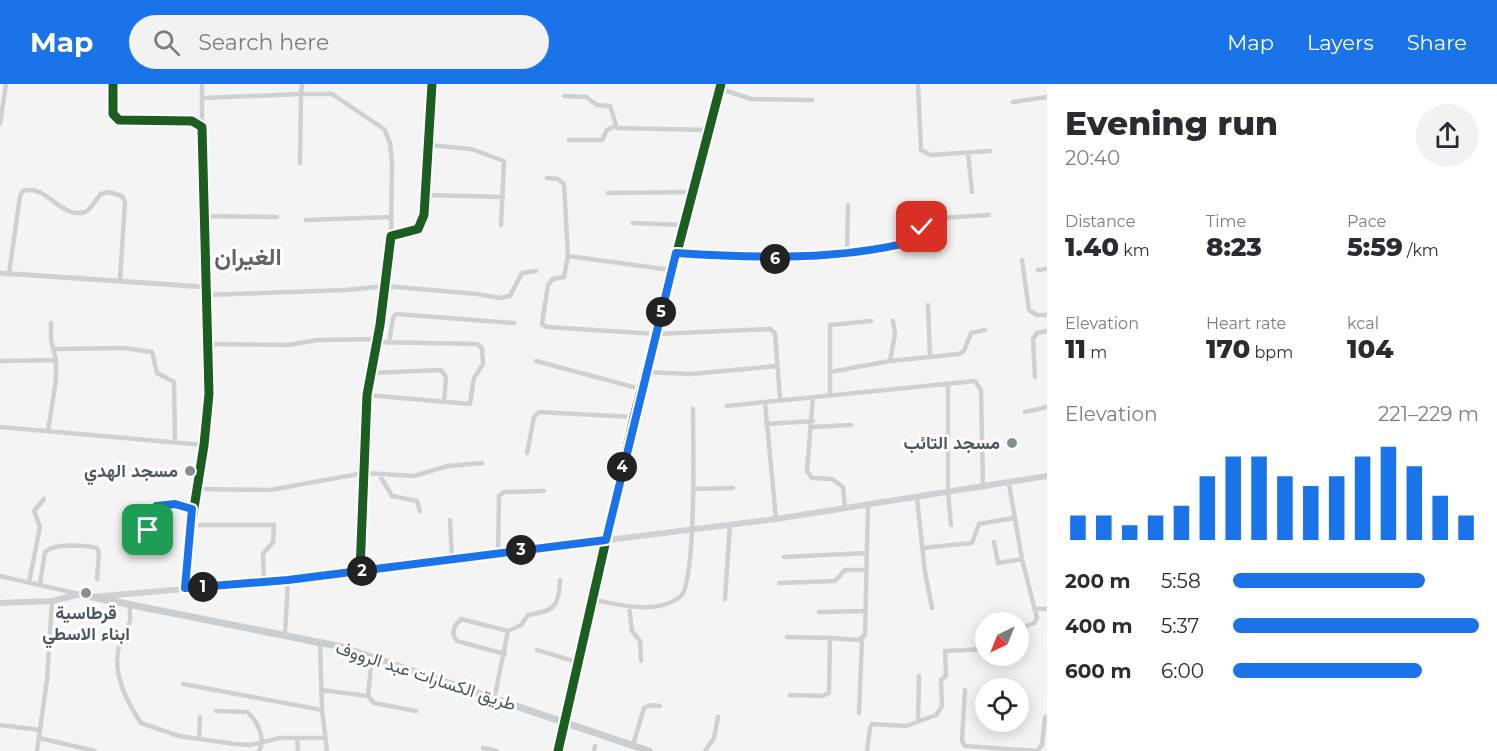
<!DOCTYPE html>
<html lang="en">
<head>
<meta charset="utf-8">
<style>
	:root { --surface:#fff; --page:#f2f2f3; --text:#2b2b33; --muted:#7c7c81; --accent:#1a73e8 }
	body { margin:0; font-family:Montserrat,Vazirmatn,sans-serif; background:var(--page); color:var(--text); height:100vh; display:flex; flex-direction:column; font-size:22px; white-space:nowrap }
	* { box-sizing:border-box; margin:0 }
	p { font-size:20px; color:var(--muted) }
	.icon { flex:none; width:33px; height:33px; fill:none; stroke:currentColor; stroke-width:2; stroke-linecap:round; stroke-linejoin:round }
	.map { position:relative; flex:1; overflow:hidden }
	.side { display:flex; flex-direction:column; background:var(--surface); width:450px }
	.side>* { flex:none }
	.needle { width:39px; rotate:223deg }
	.buttons { position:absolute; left:975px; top:528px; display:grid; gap:12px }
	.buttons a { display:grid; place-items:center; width:54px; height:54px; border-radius:50%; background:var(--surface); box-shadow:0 3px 15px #0003; font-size:30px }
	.pin { position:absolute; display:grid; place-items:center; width:51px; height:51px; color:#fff; margin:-26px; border-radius:12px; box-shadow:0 3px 9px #0006 }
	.km { position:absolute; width:30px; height:30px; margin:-15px; border-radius:50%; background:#222; color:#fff; font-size:16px; line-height:30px; text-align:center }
	.round { display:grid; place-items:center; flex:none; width:63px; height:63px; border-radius:32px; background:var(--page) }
	.headline { display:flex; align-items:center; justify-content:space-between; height:102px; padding:0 18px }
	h1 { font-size:33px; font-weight:800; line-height:45px }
	.stats { display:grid; grid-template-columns:repeat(3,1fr); gap:9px; height:102px; padding:6px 18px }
	.stats div { display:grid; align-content:center }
	.stats b { font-size:26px; font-weight:800 }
	.stats small { font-size:16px; font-weight:400 }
	.stats p { font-size:16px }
	.chart { height:168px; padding:12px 18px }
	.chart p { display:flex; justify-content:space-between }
	.chart svg { width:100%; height:108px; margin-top:6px; stroke:var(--accent); stroke-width:6 }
	ul { padding:0 18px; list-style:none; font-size:20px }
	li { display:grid; grid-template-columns:96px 72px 1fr; align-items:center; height:45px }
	li i { height:15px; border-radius:8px; background:var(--accent) }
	header { display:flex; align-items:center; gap:36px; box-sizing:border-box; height:84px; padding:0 30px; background:var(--accent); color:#fff }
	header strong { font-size:28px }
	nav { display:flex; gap:33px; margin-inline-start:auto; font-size:21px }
	.search { width:420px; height:54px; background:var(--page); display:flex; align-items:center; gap:15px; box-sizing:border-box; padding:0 21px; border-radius:33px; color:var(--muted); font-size:22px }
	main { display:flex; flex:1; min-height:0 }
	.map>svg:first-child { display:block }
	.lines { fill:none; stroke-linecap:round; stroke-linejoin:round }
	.minor { stroke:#ced0d2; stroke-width:4.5 }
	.tertiary { stroke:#ced0d2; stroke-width:5 }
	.secondary { stroke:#ced0d4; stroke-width:6 }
	.primary { stroke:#caced1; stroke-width:7 }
	.cycleway-casing { stroke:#fff; stroke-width:13 }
	.cycleway { stroke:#1b5e20; stroke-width:9 }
	.route-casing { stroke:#fff; stroke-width:12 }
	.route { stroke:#1a73e8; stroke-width:8 }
	.poi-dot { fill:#868d94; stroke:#fff; stroke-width:2 }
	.labels { text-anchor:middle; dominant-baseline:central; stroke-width:6; stroke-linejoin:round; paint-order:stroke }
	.poi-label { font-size:18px; font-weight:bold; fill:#4a5661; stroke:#fff; text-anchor:end }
	.street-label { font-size:18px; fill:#4a5661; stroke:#fff }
	.district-label { font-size:24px; font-weight:bold; fill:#5f6368; stroke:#fff }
</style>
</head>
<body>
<header>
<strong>Map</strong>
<div class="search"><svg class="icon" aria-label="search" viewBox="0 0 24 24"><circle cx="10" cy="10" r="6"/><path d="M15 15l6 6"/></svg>Search here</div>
<nav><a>Map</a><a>Layers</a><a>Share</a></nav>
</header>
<main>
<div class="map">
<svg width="1047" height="667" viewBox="0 0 1047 667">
	<rect width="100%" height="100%" fill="#f4f4f4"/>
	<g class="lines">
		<!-- minor -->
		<path class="minor" d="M202,0V43
			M918,0L921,66L931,71L990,67
			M721,5L751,15L812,16
			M564,12L586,13L597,21L610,22L617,44L709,46
			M202,14L301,10L302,0
			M1013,18L1047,13
			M0,40L6,0
			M569,56H602L607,46L615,42
			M428,61L471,65L504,77L501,141
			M968,69L972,108
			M300,79L301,10H332L384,45L390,59L392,79L391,152
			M547,94L558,95L564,100L568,172L564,193L553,195L548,201L542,240L547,243L656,250L770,245L775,249L780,315
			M608,109L691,108
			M427,111L503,113
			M203,132L277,133
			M306,136L392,133
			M633,139L683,141
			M676,169C758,175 838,177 919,156L924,135L989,131
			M847,169L848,121
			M568,172L671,186
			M1022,176L1029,226L1037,231H1047
			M1038,186L1047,185
			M9,190L20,112L23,107C46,99 61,136 85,128C91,126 96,115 101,110L109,108L122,112L125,118L120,196
			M205,211L346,206L385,202L477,210L500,214L510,212L522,189L536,187
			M928,221L930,273
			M51,239V256L56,276
			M389,259L393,234L396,230L514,239
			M207,260L288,261L318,256L378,255
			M55,265L124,264L152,268L157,289L174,298L175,358
			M0,277L56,276V296L48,347
			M536,277L641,305
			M890,277L895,250L893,237
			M645,288L691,290L777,282
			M830,288L890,277L959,270L964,267L971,249L985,246
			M371,289L441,286L446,293L444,318
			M1035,293L1033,255L1037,249L1047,247
			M948,300V408L951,441
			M367,311L470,320L474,294L483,280L482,264L477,260L377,258
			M830,311V241L871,237
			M813,313L807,387L812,394L832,395L843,403L845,424
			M765,318L975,297L981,306L983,403
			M727,322L765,318L776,435
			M1025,328L1047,323
			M766,340L813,337
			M0,343L204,361
			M812,343L851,341
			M527,369L534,333L539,328L634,333
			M379,390L392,412L417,417L420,427
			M1009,400L1022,475L1037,534L1034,539L1021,544L1018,561
			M198,405L270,406L364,389L414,392L448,382L482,379
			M693,405L733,404
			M917,414L925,488L932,524
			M450,436L452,475
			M191,441H274L273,458L263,470L264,498
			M136,449L148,446L156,422L175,420L192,425
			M994,458L998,479L1022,475
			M922,464L972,459L979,440L1014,434
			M498,469L499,412L504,408L544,407
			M784,473L866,469
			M360,487L367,311L380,241L391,152L418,145L424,131L432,0
			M0,492L79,510
			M29,498L40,443L34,427L44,415
			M779,499L835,497L845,486H866
			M40,500L45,468C54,459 85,461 97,464L99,469L97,495
			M725,515L730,440
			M594,516C621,521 656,531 680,513C697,500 693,353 693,325
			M129,520C133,545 127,539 120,559C111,586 126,617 141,639L179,652L235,660L250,661L280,654H325
			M629,522L632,547L640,557L641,577
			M1036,525H1047
			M819,528L865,527
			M285,551L288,496
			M787,553L830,554
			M320,559L322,626L327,667
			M537,566L580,579
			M505,570L457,557L453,550L455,542L461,535L508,547
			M183,600L322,626
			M321,606L368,612L374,619L416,627
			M965,606L962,657L965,662L1037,667L1042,661L1045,633
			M790,611L822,612L829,609L830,554L858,556L865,551L868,420
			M368,612L372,572
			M494,616L508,547L521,541L528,531C554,527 559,523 560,496
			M216,627L247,628C258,637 266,655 259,667
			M859,629L862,555
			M918,637L919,592
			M0,641L40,646
			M39,654L95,667
			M297,654L298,667
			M199,655L200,633
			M633,661L644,624L651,621L660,622
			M483,664L497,667
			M37,667L47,596L52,517
			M594,667L595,662
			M705,667L714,654L718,633
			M867,667L870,644L872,640L906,642L936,631L942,622L941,596L946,592L945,567L986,565"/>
		<!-- tertiary -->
		<path class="tertiary" d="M113,0V30L119,36L192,37L202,43L209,310L204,361L188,462L185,504
			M0,189L205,203
			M558,667L634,333L721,0"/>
		<!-- secondary -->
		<path class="secondary" d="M0,519L52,517L81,510L92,513L288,496L776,435L1047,392"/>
		<!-- primary -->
		<path class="primary" d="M92,513L342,563L649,667"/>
		<defs>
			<path id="cycleway" d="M113,0V30L119,36L192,37L202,43L209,310L204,361L188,462L185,504
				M360,487L367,311L380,241L391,152L418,145L424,131L432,0
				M558,667L634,333L721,0"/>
		</defs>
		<!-- cycleway casing -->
		<use href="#cycleway" class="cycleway-casing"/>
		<!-- cycleway -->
		<use href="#cycleway" class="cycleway"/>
	</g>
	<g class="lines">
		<defs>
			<path id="route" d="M148,446L156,422L175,420L192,425L185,504L288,496L606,456L676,169C758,174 839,177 919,156L923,148L922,143"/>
		</defs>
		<!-- route casing -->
		<use href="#route" class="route-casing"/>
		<!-- route -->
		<use href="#route" class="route"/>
	</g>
	<!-- markers -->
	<g class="poi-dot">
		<circle cx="1012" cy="359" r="6"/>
		<circle cx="190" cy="387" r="6"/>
		<circle cx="86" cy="509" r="6"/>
	</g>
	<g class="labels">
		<!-- poi labels -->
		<g class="poi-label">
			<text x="1000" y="359">مسجد التائب</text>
			<text x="178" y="387">مسجد الهدي</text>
			<text x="86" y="529" text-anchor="middle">قرطاسية<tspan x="86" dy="21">ابناء الاسطي</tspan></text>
		</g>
		<!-- street labels -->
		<g class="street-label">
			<text transform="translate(426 592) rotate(18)">طريق الكسارات عبد الرووف</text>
		</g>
		<!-- district labels -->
		<g class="district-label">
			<text x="248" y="172">الغيران</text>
		</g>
	</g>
</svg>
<div class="buttons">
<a><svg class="needle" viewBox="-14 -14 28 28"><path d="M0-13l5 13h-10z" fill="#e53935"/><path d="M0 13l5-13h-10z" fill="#7c7c81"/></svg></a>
<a><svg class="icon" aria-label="locate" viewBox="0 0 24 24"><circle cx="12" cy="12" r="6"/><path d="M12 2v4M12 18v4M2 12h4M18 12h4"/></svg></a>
</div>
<div class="pin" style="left:148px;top:446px;background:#1e9e55"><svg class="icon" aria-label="arrive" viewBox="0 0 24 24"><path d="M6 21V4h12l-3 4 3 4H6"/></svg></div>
<div class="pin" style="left:922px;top:143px;background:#d93025"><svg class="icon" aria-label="check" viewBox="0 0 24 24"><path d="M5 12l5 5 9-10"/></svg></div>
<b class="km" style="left:203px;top:503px">1</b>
<b class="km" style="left:362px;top:487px">2</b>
<b class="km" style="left:521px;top:466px">3</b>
<b class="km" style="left:622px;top:383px">4</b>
<b class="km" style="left:661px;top:228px">5</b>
<b class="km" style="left:775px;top:175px">6</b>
</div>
<section class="side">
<div class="headline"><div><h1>Evening run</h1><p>20:40</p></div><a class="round"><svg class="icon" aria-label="share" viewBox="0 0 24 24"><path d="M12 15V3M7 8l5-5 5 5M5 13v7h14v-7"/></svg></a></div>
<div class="stats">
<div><p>Distance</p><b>1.40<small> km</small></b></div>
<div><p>Time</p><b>8:23</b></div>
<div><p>Pace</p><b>5:59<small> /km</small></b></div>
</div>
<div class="stats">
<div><p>Elevation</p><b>11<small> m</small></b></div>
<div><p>Heart rate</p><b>170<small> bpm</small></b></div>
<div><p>kcal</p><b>104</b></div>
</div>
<div class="chart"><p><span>Elevation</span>221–229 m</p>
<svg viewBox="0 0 160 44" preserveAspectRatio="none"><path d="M5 44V34M15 44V34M25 44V38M35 44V34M45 44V30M55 44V18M65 44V10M75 44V10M85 44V18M95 44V22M105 44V18M115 44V10M125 44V6M135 44V14M145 44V26M155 44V34"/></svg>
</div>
<ul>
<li><b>200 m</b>5:58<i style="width:78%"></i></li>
<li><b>400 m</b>5:37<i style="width:100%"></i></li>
<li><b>600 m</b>6:00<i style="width:77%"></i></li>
</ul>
</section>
</main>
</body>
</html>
